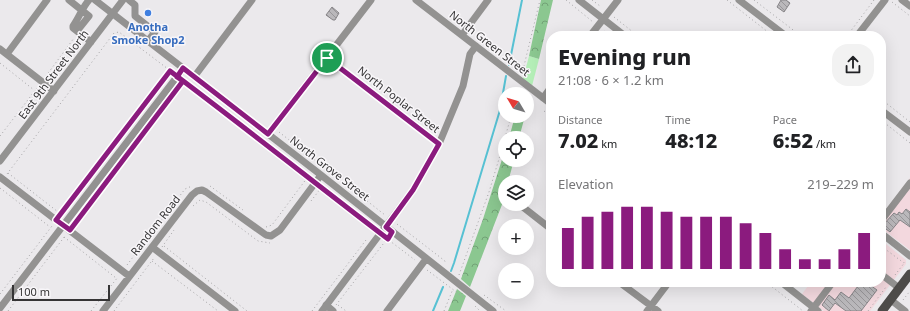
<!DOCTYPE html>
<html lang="en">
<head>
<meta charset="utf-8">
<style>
	:root { --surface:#fff; --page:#f2f2f2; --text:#202124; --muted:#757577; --accent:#8b1b7e }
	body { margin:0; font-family:"Noto Sans",sans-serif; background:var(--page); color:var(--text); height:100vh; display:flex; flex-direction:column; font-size:15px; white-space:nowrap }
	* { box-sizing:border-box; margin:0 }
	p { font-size:13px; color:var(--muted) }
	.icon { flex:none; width:22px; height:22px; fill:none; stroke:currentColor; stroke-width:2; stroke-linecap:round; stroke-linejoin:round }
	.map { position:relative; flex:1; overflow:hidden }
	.panel { position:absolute; left:546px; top:31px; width:340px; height:256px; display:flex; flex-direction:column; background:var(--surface); border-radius:16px; box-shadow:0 4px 16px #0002 }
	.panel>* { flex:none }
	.needle { width:26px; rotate:308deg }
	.fabs { position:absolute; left:498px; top:87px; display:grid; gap:8px }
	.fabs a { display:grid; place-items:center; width:36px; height:36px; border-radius:50%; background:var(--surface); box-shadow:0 4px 16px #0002; font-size:20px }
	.scale { position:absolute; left:12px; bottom:10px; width:98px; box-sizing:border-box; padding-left:4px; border:2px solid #353435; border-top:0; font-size:11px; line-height:14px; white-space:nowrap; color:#353435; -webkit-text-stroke:3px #f8f6f9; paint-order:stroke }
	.pin { position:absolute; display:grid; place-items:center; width:34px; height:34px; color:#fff; margin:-17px; border:2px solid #fff; border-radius:50%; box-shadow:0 1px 4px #0007 }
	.round { display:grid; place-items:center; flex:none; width:42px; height:42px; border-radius:16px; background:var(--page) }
	.headline { display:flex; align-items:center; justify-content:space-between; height:68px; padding:0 12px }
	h1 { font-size:22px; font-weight:800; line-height:30px }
	.stats { display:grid; grid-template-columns:repeat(3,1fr); gap:6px; height:68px; padding:4px 12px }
	.stats div { display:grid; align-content:center }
	.stats b { font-size:20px; font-weight:800 }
	.stats small { font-size:11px; font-weight:400 }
	.stats p { font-size:11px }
	.chart { height:112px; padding:8px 12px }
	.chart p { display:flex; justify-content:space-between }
	.chart svg { width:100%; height:72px; margin-top:4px; stroke:var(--accent); stroke-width:6 }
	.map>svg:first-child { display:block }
	.commercial { fill:#f3d8de }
	.green { fill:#b4eeb7 }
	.forest { fill:url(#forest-crowns) }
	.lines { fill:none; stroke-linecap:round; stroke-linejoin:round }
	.stream { stroke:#57c1d3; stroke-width:2 }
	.building { fill:url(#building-back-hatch); stroke:#868487 }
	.path { stroke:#a5a4a6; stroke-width:1; stroke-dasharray:1 3; stroke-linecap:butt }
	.minor { stroke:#939291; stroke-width:7 }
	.major { stroke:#4d4b49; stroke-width:9 }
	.route-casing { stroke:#fff; stroke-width:8 }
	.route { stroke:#8b1b7e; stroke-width:5 }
	.shop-dot { fill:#3f7fe0; stroke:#f8f6f9; stroke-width:1.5 }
	.labels { text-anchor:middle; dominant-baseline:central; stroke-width:3; stroke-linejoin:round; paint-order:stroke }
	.shop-label { font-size:11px; font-weight:bold; fill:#366cbe; stroke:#f8f6f9 }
	.street-label { font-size:11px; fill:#353435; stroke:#f8f6f9 }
</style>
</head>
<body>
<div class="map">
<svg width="910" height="311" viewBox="0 0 910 311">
	<defs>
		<pattern id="forest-crowns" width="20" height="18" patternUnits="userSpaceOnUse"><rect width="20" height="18" fill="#8bc790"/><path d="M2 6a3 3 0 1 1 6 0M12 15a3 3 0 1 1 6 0" fill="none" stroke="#72a276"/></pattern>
		<pattern id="building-back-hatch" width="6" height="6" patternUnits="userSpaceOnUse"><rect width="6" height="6" fill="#bab8bb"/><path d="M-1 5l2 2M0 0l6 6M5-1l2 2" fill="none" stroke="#989699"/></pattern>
	</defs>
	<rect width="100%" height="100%" fill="#ebe9ec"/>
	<!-- commercial -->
	<path class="commercial" d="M910,178V250L881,228V216Z
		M881,240L906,260V264L870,311H824L802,294L811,282H881Z"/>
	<!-- green -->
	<path class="green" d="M529,56L539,59L532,86L523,79Z"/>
	<!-- forest -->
	<path class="forest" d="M541,0H553L539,59L529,56Z
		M515,116H525L519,138H509Z
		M505,150V160H514L508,182H505V194L503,202L470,287L461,279L483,219Z
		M457,289L466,296L460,311H448Z"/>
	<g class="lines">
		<!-- stream -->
		<path class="stream" d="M509,65L522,0
			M451,271L454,263L500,110L506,76
			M433,311L443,287"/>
	</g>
	<!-- building -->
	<path class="building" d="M781,0H786L790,3L784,12L777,7Z
		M332,7L339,13L335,20H333L326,15Z
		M906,209L910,212V227L900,220L890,232L882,226L894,213L897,215L899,212L902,214Z
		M861,282H866L877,290L861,311H846L835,303L829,311L822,305L829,295L835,300L841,292L849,298Z"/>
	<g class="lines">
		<!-- path -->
		<path class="path" d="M566,0L593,22
			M592,0L600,6
			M727,0L773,36
			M754,0L801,36
			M892,2L910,16
			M614,17L638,36
			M604,31L610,36
			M847,36L874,0
			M0,63L34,90
			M522,74L540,0
			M46,76L74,38
			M182,80L309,179
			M517,94L519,89
			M881,99L910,122
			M544,111L551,116
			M881,120L910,143
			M279,132L385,215
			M0,136L37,88
			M505,138L511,116
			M8,173L62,215
			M7,174L114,33L119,32L172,72
			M210,186L243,210
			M0,188L50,227
			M321,188L374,229
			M311,201L321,188
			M193,206L200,200L206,202L258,241L270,243
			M60,215L169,71
			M397,224L445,261V264
			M73,225L171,97
			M266,227L272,225L307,178
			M64,237L116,278
			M386,238L415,260
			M164,246L247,311
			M881,246L904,263
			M162,247L174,230
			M152,261L218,311
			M127,265L185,189L192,186
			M427,270L463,297
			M459,275L489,192L505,139
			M895,275L905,262
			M766,282L803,311
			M0,294L52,226
			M484,295L506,311
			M903,300L910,291
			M336,305L387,239
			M338,305L346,311
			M475,306L480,311
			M825,308L829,311
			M8,311L65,236
			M91,311L118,277
			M114,311L154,258
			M312,311L366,240
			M444,311L453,289
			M868,311L886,287"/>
		<!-- minor -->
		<path class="minor" d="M69,0L89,16L77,31
			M89,0C82,8 79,18 73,26V28L91,42
			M95,0L321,175L493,311
			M129,0L135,5V16L155,32L148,41
			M416,0L551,104
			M579,0L625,36
			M739,0L786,36
			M902,0L910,6
			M462,35L488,0
			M590,36L618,0
			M857,36L885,0
			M0,49L54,91
			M7,54L47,0
			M327,58L439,144
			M194,77L252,0
			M543,98L551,87
			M881,110L910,132
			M268,134L371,0
			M0,161L123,0
			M0,177L129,276
			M519,204L551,229
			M881,221L910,183
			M881,233L910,256
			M152,247L235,311
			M881,274L899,288
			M619,282L658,311
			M781,282L818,311
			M891,300L905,311
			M326,305L333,311
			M0,308L183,69
			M103,311L192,195L197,191L202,190L206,192L266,235L271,236L280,230L321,175
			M322,311L413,190L439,144L463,86L470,54L476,46
			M387,311L426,259
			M647,311L669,282
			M811,311L833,282"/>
		<!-- major -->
		<path class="major" d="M882,311L910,274"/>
	</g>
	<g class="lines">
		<defs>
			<path id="route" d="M327,58L268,134L183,68L177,77L183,81L70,230L56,220L170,71C243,126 315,183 388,239L392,232L386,227L413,190L439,144L327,58"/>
		</defs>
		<!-- route casing -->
		<use href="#route" class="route-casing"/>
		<!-- route -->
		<use href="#route" class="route"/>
	</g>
	<!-- markers -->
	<circle class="shop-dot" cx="148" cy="13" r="4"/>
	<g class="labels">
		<!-- shop labels -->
		<g class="shop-label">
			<text x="148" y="26">Anotha<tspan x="148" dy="13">Smoke Shop2</tspan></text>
		</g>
		<!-- street labels -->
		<g class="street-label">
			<text transform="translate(490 43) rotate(38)">North Green Street</text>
			<text transform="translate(53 74) rotate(-53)">East 9th Street North</text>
			<text transform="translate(399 99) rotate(38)">North Poplar Street</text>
			<text transform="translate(330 168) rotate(38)">North Grove Street</text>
			<text transform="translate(155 225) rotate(-52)">Random Road</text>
		</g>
	</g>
</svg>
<div class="fabs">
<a><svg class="needle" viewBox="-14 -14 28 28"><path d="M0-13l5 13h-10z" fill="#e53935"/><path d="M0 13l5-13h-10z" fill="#757577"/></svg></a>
<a><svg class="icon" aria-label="locate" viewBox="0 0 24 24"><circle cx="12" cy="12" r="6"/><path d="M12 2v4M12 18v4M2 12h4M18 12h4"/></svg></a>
<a><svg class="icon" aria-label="layers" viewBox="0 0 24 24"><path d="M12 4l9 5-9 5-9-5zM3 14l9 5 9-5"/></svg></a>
<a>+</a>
<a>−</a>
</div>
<div class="scale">100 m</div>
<div class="pin" style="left:327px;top:58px;background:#1e9e55"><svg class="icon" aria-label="arrive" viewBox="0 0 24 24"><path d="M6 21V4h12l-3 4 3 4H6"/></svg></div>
<section class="panel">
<div class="headline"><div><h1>Evening run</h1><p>21:08 · 6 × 1.2 km</p></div><a class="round"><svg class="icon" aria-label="share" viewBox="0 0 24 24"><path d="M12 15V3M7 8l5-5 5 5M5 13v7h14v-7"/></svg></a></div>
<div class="stats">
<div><p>Distance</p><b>7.02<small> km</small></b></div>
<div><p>Time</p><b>48:12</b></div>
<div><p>Pace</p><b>6:52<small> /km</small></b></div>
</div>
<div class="chart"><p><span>Elevation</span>219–229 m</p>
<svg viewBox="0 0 160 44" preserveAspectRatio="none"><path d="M5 44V19M15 44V12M25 44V9M35 44V6M45 44V6M55 44V9M65 44V12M75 44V12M85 44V12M95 44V16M105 44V22M115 44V32M125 44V38M135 44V38M145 44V32M155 44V22"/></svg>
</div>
</section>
</div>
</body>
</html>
